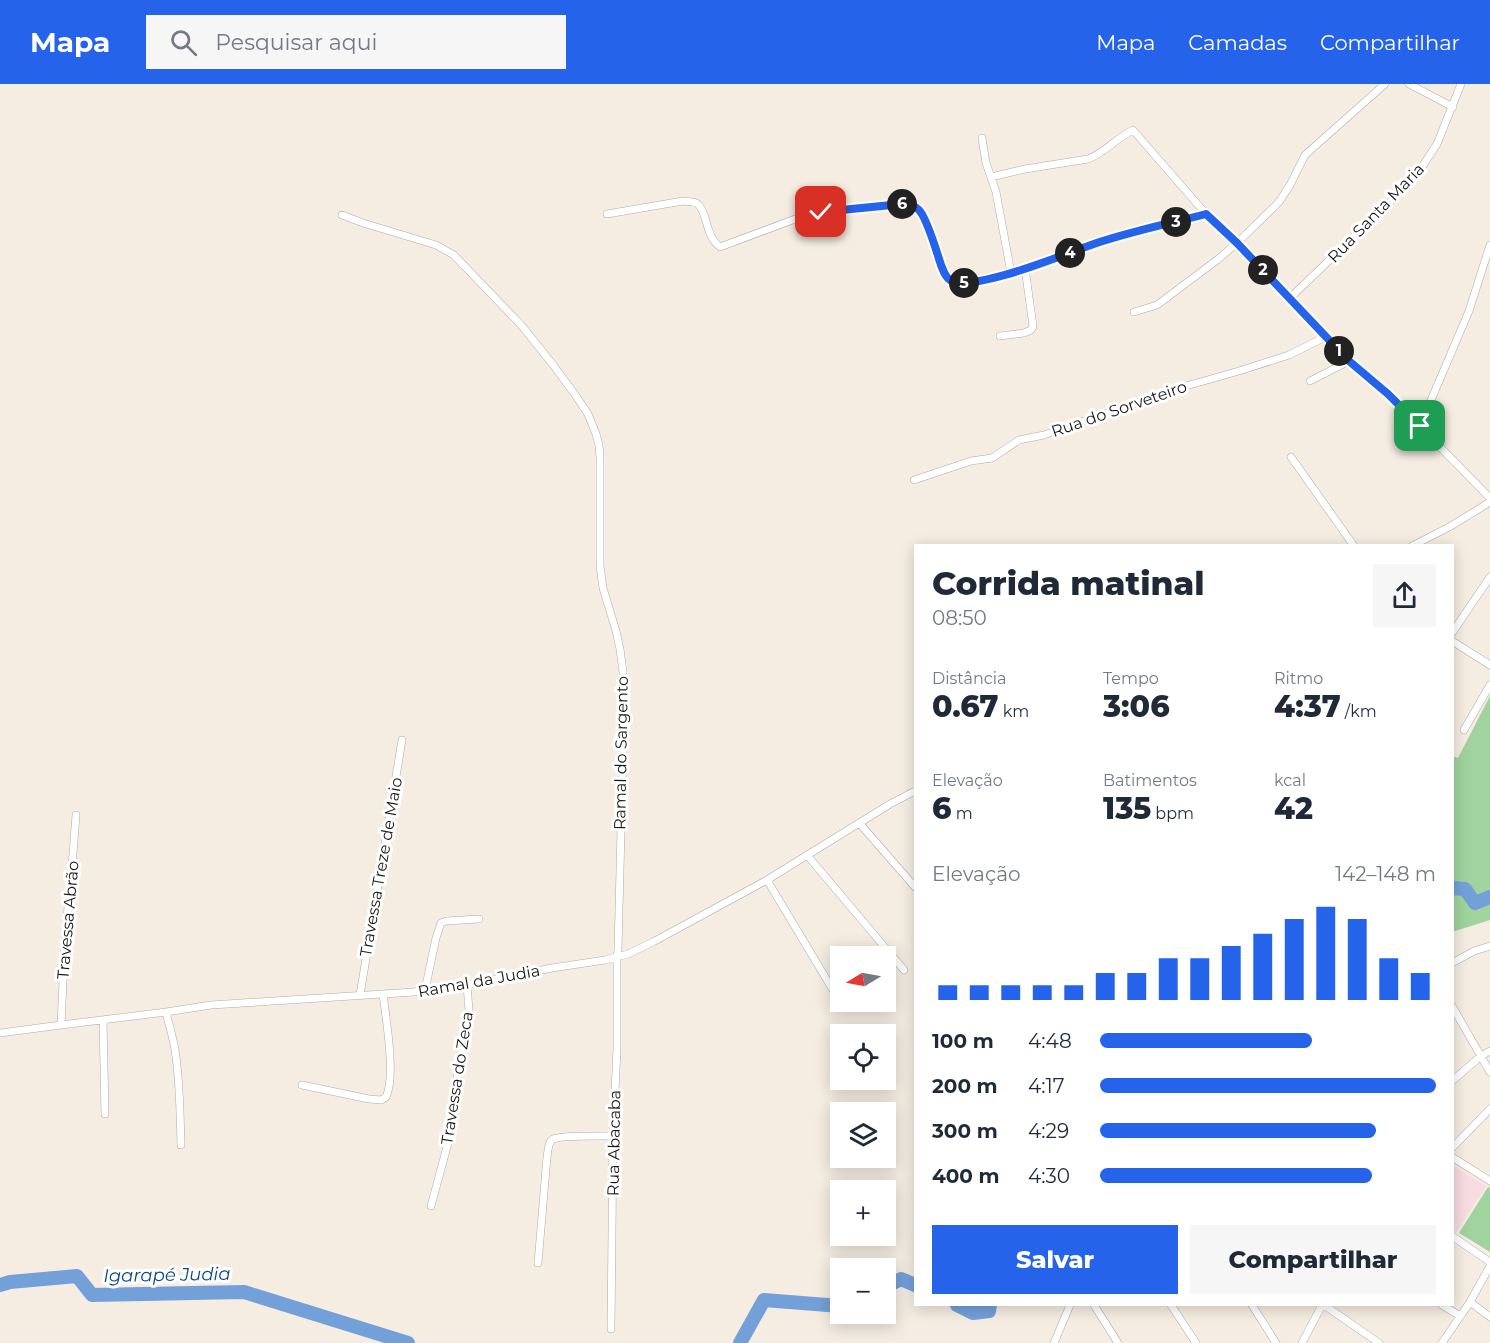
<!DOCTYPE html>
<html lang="pt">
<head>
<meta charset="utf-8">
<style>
	:root { --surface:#fff; --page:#f6f6f7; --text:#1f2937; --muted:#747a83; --accent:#2563eb }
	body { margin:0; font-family:Montserrat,sans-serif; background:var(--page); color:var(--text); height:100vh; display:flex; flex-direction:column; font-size:22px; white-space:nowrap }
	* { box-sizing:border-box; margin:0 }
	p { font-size:20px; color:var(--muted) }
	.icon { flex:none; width:33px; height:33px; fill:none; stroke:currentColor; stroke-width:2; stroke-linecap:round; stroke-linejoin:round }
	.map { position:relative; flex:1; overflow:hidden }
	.side { position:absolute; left:914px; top:460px; width:540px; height:762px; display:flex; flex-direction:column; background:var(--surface); border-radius:0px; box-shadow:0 3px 15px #0003 }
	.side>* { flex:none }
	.needle { width:39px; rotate:260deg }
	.controls { position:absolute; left:830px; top:862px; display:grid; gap:12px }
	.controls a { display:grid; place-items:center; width:66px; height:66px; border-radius:0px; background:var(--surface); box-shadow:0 3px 15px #0003; font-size:30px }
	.pin { position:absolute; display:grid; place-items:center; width:51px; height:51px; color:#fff; margin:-26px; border-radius:12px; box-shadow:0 3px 9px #0006 }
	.km { position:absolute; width:30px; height:30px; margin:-15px; border-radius:50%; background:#222; color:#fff; font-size:16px; line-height:30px; text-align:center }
	.round { display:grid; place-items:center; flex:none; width:63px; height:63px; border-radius:0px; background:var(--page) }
	.overview { display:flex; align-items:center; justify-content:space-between; height:102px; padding:0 18px }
	h1 { font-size:33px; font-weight:800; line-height:45px }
	.figures { display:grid; grid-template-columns:repeat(3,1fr); gap:9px; height:102px; padding:6px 18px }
	.figures div { display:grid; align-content:center }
	.figures b { font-size:30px; font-weight:800 }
	.figures small { font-size:16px; font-weight:400 }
	.figures p { font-size:16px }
	.chart { height:168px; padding:12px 18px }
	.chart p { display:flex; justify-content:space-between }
	.chart svg { width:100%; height:108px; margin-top:6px; stroke:var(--accent); stroke-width:6 }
	.primary-button { display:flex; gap:12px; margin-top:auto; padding:12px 18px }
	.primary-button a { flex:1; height:69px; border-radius:0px; background:var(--accent); color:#fff; font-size:24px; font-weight:800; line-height:69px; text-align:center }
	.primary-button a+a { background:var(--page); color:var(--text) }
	ul { padding:0 18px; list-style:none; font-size:20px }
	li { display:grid; grid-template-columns:96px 72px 1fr; align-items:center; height:45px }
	li i { height:15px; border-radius:8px; background:var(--accent) }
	header { display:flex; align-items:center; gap:36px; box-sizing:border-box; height:84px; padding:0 30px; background:var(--accent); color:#fff }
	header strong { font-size:28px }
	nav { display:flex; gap:33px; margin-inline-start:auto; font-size:21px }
	.search { width:420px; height:54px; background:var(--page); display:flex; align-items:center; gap:15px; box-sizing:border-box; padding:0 21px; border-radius:0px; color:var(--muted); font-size:22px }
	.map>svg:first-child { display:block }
	.education { fill:#f7dce1 }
	.green { fill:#a0d39e }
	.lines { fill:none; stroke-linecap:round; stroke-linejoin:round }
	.river { stroke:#74a0d9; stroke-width:14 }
	.street-casing { stroke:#b2aaa0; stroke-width:8 }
	.street { stroke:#fff; stroke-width:7 }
	.route-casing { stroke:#fff; stroke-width:12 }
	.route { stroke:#2563eb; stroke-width:8 }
	.labels { text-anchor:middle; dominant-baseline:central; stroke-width:6; stroke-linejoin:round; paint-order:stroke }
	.street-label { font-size:16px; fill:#1b1814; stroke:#fff }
	.water-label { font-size:18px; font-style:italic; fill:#09478b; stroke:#fff }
</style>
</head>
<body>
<header>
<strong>Mapa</strong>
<div class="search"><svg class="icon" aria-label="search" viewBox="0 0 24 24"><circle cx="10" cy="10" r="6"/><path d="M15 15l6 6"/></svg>Pesquisar aqui</div>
<nav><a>Mapa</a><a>Camadas</a><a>Compartilhar</a></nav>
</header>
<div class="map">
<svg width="1490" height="1259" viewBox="0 0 1490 1259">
	<rect width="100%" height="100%" fill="#f5ede2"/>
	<!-- education -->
	<path class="education" d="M1452,1081L1486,1102L1456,1149L1452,1146Z"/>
	<!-- green -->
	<path class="green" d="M1490,612V836L1452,848V672L1458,674Z
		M1488,1103L1490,1104V1168L1459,1149Z"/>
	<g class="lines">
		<!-- river -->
		<path class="river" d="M1452,804L1465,805L1475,819L1490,813
			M0,1201L10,1198L77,1192L92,1211L244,1208L408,1259
			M885,1203L901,1195L915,1201
			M957,1221L973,1229L989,1227L990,1221
			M740,1259L764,1216L840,1222"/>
		<defs>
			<path id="street" d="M1409,0L1453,23
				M982,54L986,79L996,108L1011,189
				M991,93L1025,85L1088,75C1105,69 1116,54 1133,46L1206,130L1237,159L1325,253L1349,277L1388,310L1490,414
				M607,130L683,117C688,118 694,117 698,120C708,130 705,152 720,163L806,131L856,124L910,120L920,127L924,133L935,164L948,195C972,211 1066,168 1094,160C1131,149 1169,140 1206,130
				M342,131L363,139L436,161L454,171L522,242L554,282L576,312L588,330L596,350L599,361L600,373V482L603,504L616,547L620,565L623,588L624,626L618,866L617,873V964L613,1052L611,1245
				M1290,214L1414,95L1437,60L1461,0
				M1134,228L1157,221L1217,176L1237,159L1279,118L1290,101L1305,71L1385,0
				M1000,252L1024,249L1031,246L1033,242L1025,184
				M1310,297L1349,277
				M1420,342L1469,227L1490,161
				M1291,373L1354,462
				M914,396L971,377L992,374L1019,356L1044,351L1179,304L1239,287L1289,271L1325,253
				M1412,462L1451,442L1490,418
				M1452,549L1490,493
				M1452,557L1490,581
				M1464,646L1490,601
				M860,740L915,803
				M807,771L904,886
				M767,796L839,916
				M1452,879L1474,867L1490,862
				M425,906L436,854L441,839L446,837L479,835
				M360,911L402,656
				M1452,922L1490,988
				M166,928C169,941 173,953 175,966C180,997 180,1029 181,1061
				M103,936L105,1030
				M61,941L65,855L73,770L76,731
				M0,949L61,941L166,928L211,921L414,908L425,906L467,901L552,884L605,876L628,870L653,858L767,796L890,720L915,707
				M1452,997L1481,972L1490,967
				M302,1001L369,1015L381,1016L386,1013C396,992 386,935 383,910
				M1452,1064L1490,1025
				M1452,1073L1490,1097
				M431,1122L454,1037L453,1017L469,926L467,901
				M1452,1152L1490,1178
				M538,1179L547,1073C548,1068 548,1058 553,1055C562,1051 601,1052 613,1052
				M1470,1218L1490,1233
				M1094,1221L1118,1259
				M1171,1221L1196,1259
				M1252,1221L1276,1259
				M1324,1221L1379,1259
				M1442,1221L1460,1232
				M1054,1259L1070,1221
				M1302,1259L1322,1221
				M1442,1259L1470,1218L1490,1182"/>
		</defs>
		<!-- street casing -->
		<use href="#street" class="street-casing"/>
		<!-- street -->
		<use href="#street" class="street"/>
	</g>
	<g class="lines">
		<defs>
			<path id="route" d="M821,128L902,120C909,120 914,121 919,126C927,134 937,169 941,181C943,186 945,193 950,196C972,209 1065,170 1091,161C1128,148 1168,140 1206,130L1237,159L1349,277L1388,310L1420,342"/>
		</defs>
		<!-- route casing -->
		<use href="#route" class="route-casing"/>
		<!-- route -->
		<use href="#route" class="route"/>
	</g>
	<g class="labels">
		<!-- street labels -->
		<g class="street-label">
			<text transform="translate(1376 129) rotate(-46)">Rua Santa Maria</text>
			<text transform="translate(1119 325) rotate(-19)">Rua do Sorveteiro</text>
			<text transform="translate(621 669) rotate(-89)">Ramal do Sargento</text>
			<text transform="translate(381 783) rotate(-80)">Travessa Treze de Maio</text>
			<text transform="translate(68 836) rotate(-85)">Travessa Abrão</text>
			<text transform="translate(479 897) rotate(-10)">Ramal da Judia</text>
			<text transform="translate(457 994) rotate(-81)">Travessa do Zeca</text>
			<text transform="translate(614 1059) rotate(-89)">Rua Abacaba</text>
		</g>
		<!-- water labels -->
		<g class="water-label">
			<text transform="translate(167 1191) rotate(-1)">Igarapé Judia</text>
		</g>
	</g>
</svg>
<div class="controls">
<a><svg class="needle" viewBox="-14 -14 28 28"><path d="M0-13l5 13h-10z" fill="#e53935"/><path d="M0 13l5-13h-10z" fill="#747a83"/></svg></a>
<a><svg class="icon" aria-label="locate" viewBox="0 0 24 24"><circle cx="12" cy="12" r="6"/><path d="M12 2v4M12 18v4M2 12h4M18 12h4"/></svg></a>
<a><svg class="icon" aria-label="layers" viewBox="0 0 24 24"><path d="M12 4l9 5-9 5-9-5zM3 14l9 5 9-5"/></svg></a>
<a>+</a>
<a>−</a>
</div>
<div class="pin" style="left:1420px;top:342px;background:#1e9e55"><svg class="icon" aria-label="arrive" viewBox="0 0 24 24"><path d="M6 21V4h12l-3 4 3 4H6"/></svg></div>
<div class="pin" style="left:821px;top:128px;background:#d93025"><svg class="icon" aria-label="check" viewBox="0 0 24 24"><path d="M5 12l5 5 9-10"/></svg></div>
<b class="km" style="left:1339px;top:267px">1</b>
<b class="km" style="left:1263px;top:186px">2</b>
<b class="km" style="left:1176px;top:138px">3</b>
<b class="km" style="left:1070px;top:169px">4</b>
<b class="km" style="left:964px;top:199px">5</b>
<b class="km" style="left:902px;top:120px">6</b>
<section class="side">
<div class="overview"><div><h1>Corrida matinal</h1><p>08:50</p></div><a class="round"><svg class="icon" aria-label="share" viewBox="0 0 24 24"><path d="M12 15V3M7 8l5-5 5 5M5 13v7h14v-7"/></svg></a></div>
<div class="figures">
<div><p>Distância</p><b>0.67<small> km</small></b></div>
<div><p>Tempo</p><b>3:06</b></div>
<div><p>Ritmo</p><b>4:37<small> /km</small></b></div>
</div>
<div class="figures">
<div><p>Elevação</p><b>6<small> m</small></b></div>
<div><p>Batimentos</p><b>135<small> bpm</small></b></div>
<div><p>kcal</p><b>42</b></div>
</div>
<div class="chart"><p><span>Elevação</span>142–148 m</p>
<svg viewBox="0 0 160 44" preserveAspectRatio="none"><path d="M5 44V38M15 44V38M25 44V38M35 44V38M45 44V38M55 44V33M65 44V33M75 44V27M85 44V27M95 44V22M105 44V17M115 44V11M125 44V6M135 44V11M145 44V27M155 44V33"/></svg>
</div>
<ul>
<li><b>100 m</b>4:48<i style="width:63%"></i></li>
<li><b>200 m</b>4:17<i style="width:100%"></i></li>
<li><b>300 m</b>4:29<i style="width:82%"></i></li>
<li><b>400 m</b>4:30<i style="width:81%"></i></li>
</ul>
<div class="primary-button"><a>Salvar</a><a>Compartilhar</a></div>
</section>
</div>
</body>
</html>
